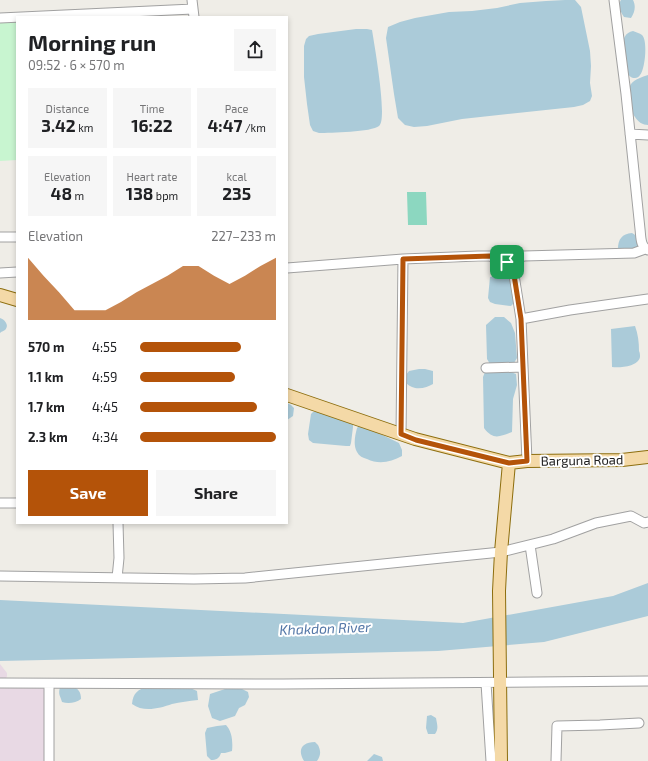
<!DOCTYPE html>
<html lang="en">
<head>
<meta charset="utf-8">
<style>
	:root { --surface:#fff; --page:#f6f6f6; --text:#202124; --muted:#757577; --accent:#b45309 }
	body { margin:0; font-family:"Exo 2",sans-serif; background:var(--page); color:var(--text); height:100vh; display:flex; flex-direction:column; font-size:15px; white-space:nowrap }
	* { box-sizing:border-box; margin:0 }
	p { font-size:13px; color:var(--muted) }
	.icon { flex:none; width:22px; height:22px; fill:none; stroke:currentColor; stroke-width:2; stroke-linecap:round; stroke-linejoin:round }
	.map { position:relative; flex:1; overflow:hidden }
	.details { position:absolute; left:16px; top:16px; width:272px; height:508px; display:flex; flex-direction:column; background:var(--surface); border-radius:0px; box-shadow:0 2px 6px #0003 }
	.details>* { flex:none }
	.pin { position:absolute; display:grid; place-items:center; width:34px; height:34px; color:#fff; margin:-17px; border-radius:8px; box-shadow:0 2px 6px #0006 }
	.round { display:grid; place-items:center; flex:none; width:42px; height:42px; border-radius:0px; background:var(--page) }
	.head { display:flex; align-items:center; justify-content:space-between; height:68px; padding:0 12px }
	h1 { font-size:22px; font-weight:700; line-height:30px }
	.figures { display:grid; grid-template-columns:repeat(3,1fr); gap:6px; height:68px; padding:4px 12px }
	.figures div { display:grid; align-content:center; border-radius:0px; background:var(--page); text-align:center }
	.figures b { font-size:17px; font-weight:700 }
	.figures small { font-size:11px; font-weight:400 }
	.figures p { font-size:11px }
	.chart { height:112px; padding:8px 12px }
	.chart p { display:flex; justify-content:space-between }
	.chart svg { width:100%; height:72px; margin-top:4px; fill:var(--accent); opacity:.7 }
	.cta { display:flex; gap:8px; margin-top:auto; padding:8px 12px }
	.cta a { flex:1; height:46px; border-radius:0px; background:var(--accent); color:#fff; font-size:16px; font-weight:700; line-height:46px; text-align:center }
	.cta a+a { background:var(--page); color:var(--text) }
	ul { padding:0 12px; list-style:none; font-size:13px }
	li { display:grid; grid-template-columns:64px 48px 1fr; align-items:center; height:30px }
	li i { height:10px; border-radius:5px; background:var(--accent) }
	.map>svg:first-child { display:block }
	.industrial { fill:#e8d9e4 }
	.park { fill:#c8f5d0 }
	.pitch { fill:#8cd7c0 }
	.water { fill:#abcbd9 }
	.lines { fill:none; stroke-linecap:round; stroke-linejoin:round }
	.minor-casing { stroke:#a1a1a1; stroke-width:11 }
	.major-casing { stroke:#8d6e0e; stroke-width:14 }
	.minor { stroke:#fff; stroke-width:9 }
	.major { stroke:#f4d9a7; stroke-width:12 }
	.route-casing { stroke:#fff; stroke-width:8 }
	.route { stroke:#b45309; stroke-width:5 }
	.labels { text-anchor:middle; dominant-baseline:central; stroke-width:4; stroke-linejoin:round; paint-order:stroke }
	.street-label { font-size:13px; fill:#202020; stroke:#fff }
	.water-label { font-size:14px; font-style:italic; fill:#5477a7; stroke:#fff }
</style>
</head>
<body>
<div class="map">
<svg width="648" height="761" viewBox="0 0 648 761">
	<rect width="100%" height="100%" fill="#efede7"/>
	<!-- industrial -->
	<path class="industrial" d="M0,664L7,673V676L6,679L0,678Z
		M0,686L48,688L49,761H0Z"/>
	<!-- park -->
	<path class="park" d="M17,22V160L0,161V23Z"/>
	<!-- pitch -->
	<path class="pitch" d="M407,192H426L427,225H408Z"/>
	<!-- water -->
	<path class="water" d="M565,0H575L581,7L590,51L591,66L590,83L592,96L590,101L583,105L574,107L462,119L427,126L414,127L405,125L398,118L394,94L386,38L388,27L400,22L415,18L449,12L472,11L497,8L520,3L546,1Z
		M621,0H633C636,6 635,12 631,18L624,17C621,12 617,6 621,0Z
		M356,29H367L372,30C374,43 388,120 379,126C372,132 330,133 319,133L313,131L310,125L307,104L304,77V46L306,39L309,36L318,34Z
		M633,31C635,32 640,33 642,35C648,40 645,70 640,75C639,77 637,78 635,78C631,78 629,76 627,72C625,69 626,63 625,59C624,49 619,34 633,31Z
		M648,75V125C643,125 638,122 635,117C630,111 626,91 631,84C635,79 642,77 648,75Z
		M632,233C640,237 639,243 639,252L618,249C618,239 622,234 632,233Z
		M505,269C513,275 514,294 513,304L511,306L495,304L490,302L488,298L490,277C495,276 502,273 505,269Z
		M495,317H504L511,323L515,333L517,358L514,363L490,364L487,359L486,325Z
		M0,318C4,319 10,325 5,330C4,331 2,331 0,333Z
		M635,326C638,334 639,342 639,351C640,353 640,355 640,357C638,367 619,368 612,367L611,329Z
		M419,369H425L433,371V384C428,387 419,390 412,387C410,386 408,385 406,383L405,376L409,371Z
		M508,371L516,374L517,385L513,399L512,432C499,437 493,440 484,428L483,377L485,372Z
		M287,403L291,405L294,408L293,416L287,420Z
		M319,411L353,423V427L351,443L350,446H346L313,443L309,440L308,434L311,414L313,412Z
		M359,426H364L399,443L402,450V456C391,462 379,465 367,459C363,458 359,456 357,452C353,445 355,436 357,428Z
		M648,583V616L544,642L438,651L0,661V600L463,623L613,596Z
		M72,686C78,688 81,692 81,699C76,703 68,704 62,702C60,695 58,695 60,687Z
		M148,687H188L197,691L198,700C189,701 180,702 172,704C160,708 144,713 132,704C133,693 138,689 148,687Z
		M240,688L248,692L249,697L245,705L239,708L235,716L220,721L212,718L208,706L210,694L225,689Z
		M431,715L436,718C437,724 439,729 435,734H428L426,728L427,716Z
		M226,725C232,731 233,742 232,751L225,753H221C219,759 216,760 211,760L207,756L205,733L207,728L217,726Z
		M315,742L318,745C321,751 321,755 317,761H304C297,750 302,742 315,742Z
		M374,754L382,757L383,761H367Z"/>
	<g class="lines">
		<defs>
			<path id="minor" d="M192,0L194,17
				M614,0L626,94L640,229C641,237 640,246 648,250
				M0,18L193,9
				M630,134L648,135
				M0,237H17
				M507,262L524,256L634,253L645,249
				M287,268L403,259L478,256H490L507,262L514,275L521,319L527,461
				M0,273L17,272
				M521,319L570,310L648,299
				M486,368L523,367
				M401,434L403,259
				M0,503H17
				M530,545L537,593
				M0,576L194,579L245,578L501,552L553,539L596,523L631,516L644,523L648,522
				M117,578L119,558L118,523
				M0,683L283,684L648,681
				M486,683L491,761
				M49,761V684
				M556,761L557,726L600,725L639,723"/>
			<path id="major" d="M0,295L17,300
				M287,395L415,439L509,463L527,461L622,460L648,457
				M501,761L499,591L501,552L509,463"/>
		</defs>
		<!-- minor casing -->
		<use href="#minor" class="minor-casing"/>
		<!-- major casing -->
		<use href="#major" class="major-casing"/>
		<!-- minor -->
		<use href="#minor" class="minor"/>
		<!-- major -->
		<use href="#major" class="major"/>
	</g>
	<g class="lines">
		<defs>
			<path id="route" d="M490,256L507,262L514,275L521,319L527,461L509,463L416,440L401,434L403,259Z"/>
		</defs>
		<!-- route casing -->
		<use href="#route" class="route-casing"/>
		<!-- route -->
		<use href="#route" class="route"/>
	</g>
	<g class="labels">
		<!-- street labels -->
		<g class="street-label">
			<text transform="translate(582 460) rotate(-1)">Barguna Road</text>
		</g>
		<!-- water labels -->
		<g class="water-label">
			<text transform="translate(325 628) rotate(-2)">Khakdon River</text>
		</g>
	</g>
</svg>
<div class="pin" style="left:507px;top:262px;background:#1e9e55"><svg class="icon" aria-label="arrive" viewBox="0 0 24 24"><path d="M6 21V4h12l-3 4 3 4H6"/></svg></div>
<section class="details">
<div class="head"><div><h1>Morning run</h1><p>09:52 · 6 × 570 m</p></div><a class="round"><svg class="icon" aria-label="share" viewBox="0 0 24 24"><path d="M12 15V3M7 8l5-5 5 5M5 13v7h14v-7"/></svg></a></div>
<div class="figures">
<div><p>Distance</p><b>3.42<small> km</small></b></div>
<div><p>Time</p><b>16:22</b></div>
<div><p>Pace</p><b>4:47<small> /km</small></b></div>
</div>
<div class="figures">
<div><p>Elevation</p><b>48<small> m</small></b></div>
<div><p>Heart rate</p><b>138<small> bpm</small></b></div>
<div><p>kcal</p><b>235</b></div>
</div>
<div class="chart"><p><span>Elevation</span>227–233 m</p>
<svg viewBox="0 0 160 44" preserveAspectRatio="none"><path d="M0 44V6L10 17L20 27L30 38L40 38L50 38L60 33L70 27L80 22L90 17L100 11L110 11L120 17L130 22L140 17L150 11L160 6V44z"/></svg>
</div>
<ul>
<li><b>570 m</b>4:55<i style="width:74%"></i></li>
<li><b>1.1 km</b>4:59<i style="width:70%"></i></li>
<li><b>1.7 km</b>4:45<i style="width:86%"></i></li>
<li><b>2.3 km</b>4:34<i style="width:100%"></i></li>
</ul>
<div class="cta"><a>Save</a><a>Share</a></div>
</section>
</div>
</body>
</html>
